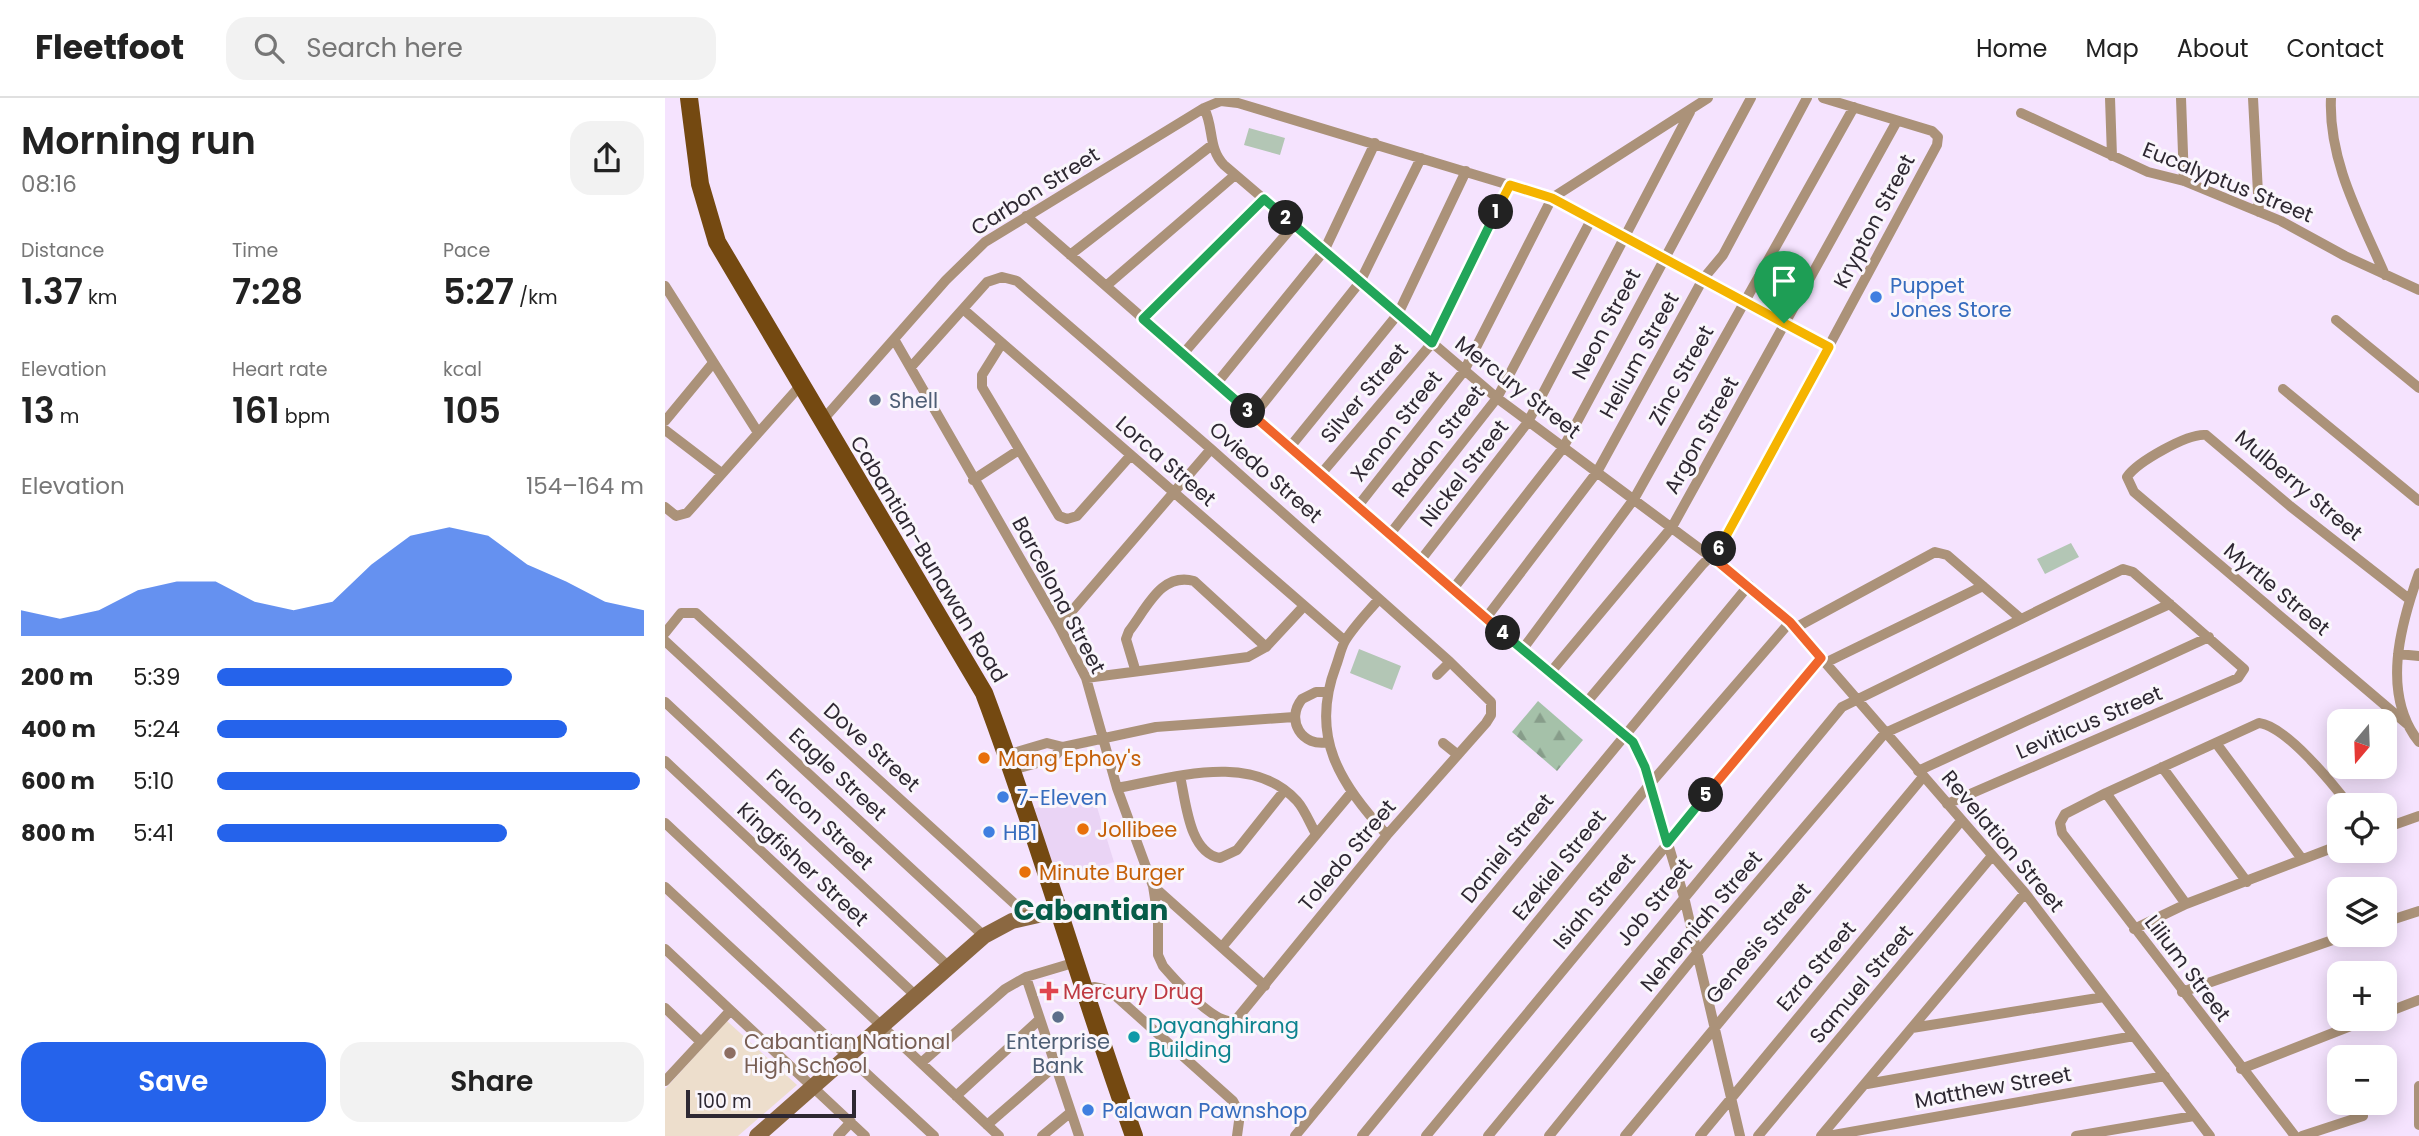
<!DOCTYPE html>
<html lang="en">
<head>
<meta charset="utf-8">
<style>
	:root { --surface:#fff; --page:#f2f2f2; --text:#222; --muted:#767676; --line:#e0e0e0; --accent:#2563eb }
	body { margin:0; font-family:Poppins,sans-serif; background:var(--page); color:var(--text); height:100vh; display:flex; flex-direction:column; font-size:26px; white-space:nowrap }
	* { box-sizing:border-box; margin:0 }
	p { font-size:23px; color:var(--muted) }
	.icon { flex:none; width:38px; height:38px; fill:none; stroke:currentColor; stroke-width:2; stroke-linecap:round; stroke-linejoin:round }
	.map { position:relative; flex:1; overflow:hidden }
	.sheet { display:flex; flex-direction:column; background:var(--surface); width:665px }
	.sheet>* { flex:none }
	.needle { width:46px; rotate:199deg }
	.buttons { position:absolute; left:1662px; top:611px; display:grid; gap:14px }
	.buttons a { display:grid; place-items:center; width:70px; height:70px; border-radius:14px; background:var(--surface); box-shadow:0 4px 18px #0003; font-size:35px }
	.scale { position:absolute; left:21px; bottom:18px; width:170px; box-sizing:border-box; padding-left:7px; border:4px solid #2e2832; border-top:0; font-size:19px; line-height:24px; white-space:nowrap; color:#2e2832; -webkit-text-stroke:5px #faf6fc; paint-order:stroke }
	.pin { position:absolute; display:grid; place-items:center; width:60px; height:60px; color:#fff; margin:-72px -30px; border-radius:50% 50% 50% 0; rotate:-45deg; box-shadow:0 0 7px #0007 }
	.pin .icon { rotate:45deg }
	.km { position:absolute; width:35px; height:35px; margin:-18px; border-radius:50%; background:#222; color:#fff; font-size:19px; line-height:35px; text-align:center }
	.round { display:grid; place-items:center; flex:none; width:74px; height:74px; border-radius:21px; background:var(--page) }
	.head { display:flex; align-items:center; justify-content:space-between; height:119px; padding:0 21px }
	h1 { font-size:38px; font-weight:600; line-height:52px }
	.metrics { display:grid; grid-template-columns:repeat(3,1fr); gap:10px; height:119px; padding:7px 21px }
	.metrics div { display:grid; align-content:center }
	.metrics b { font-size:35px; font-weight:600 }
	.metrics small { font-size:19px; font-weight:400 }
	.metrics p { font-size:19px }
	.chart { height:196px; padding:14px 21px }
	.chart p { display:flex; justify-content:space-between }
	.chart svg { width:100%; height:126px; margin-top:7px; fill:var(--accent); opacity:.7 }
	.cta { display:flex; gap:14px; margin-top:auto; padding:14px 21px }
	.cta a { flex:1; height:80px; border-radius:21px; background:var(--accent); color:#fff; font-size:28px; font-weight:600; line-height:80px; text-align:center }
	.cta a+a { background:var(--page); color:var(--text) }
	ul { padding:0 21px; list-style:none; font-size:23px }
	li { display:grid; grid-template-columns:112px 84px 1fr; align-items:center; height:52px }
	li i { height:18px; border-radius:9px; background:var(--accent) }
	header { display:flex; align-items:center; gap:42px; box-sizing:border-box; height:98px; padding:0 35px; background:var(--surface); border-bottom:2px solid var(--line) }
	header strong { font-size:33px }
	nav { display:flex; gap:38px; margin-inline-start:auto; font-size:24px }
	.search { width:490px; height:63px; background:var(--page); display:flex; align-items:center; gap:18px; box-sizing:border-box; padding:0 24px; border-radius:21px; color:var(--muted); font-size:26px }
	main { display:flex; flex:1; min-height:0 }
	.map>svg:first-child { display:block }
	.built { fill:#ead4f5 }
	.education { fill:#eddecc }
	.grass { fill:#b3c6b5 }
	.forest { fill:url(#forest-firs) }
	.lines { fill:none; stroke-linecap:round; stroke-linejoin:round }
	.minor { stroke:#ab9279; stroke-width:10 }
	.secondary { stroke:#8b6841; stroke-width:16 }
	.primary { stroke:#744911; stroke-width:18 }
	.split-1-casing { stroke:#fff; stroke-width:14 }
	.split-2-casing { stroke:#fff; stroke-width:14 }
	.split-3-casing { stroke:#fff; stroke-width:14 }
	.split-4-casing { stroke:#fff; stroke-width:14 }
	.split-5-casing { stroke:#fff; stroke-width:14 }
	.split-6-casing { stroke:#fff; stroke-width:14 }
	.split-7-casing { stroke:#fff; stroke-width:14 }
	.split-1 { stroke:#f5b400; stroke-width:9 }
	.split-2 { stroke:#22a559; stroke-width:9 }
	.split-3 { stroke:#22a559; stroke-width:9 }
	.split-4 { stroke:#f0652b; stroke-width:9 }
	.split-5 { stroke:#22a559; stroke-width:9 }
	.split-6 { stroke:#f0652b; stroke-width:9 }
	.split-7 { stroke:#f5b400; stroke-width:9 }
	.shop-dot { fill:#3f7fe0; stroke:#faf6fc; stroke-width:2.5 }
	.service-dot { fill:#5c6f8a; stroke:#faf6fc; stroke-width:2.5 }
	.food-dot { fill:#e8710a; stroke:#faf6fc; stroke-width:2.5 }
	.health-dot { fill:#e0444e; stroke:#faf6fc; stroke-width:2.5 }
	.culture-dot { fill:#0f9aa8; stroke:#faf6fc; stroke-width:2.5 }
	.education-dot { fill:#8d6e63; stroke:#faf6fc; stroke-width:2.5 }
	.labels { text-anchor:middle; dominant-baseline:central; stroke-width:6; stroke-linejoin:round; paint-order:stroke }
	.street-label { font-size:21px; fill:#2e2832; stroke:#faf6fc }
	.shop-label { font-size:21px; fill:#366cbe; stroke:#faf6fc; text-anchor:start }
	.service-label { font-size:21px; fill:#4e5e75; stroke:#faf6fc; text-anchor:start }
	.food-label { font-size:21px; fill:#c56008; stroke:#faf6fc; text-anchor:start }
	.health-label { font-size:21px; fill:#be3a42; stroke:#faf6fc; text-anchor:start }
	.culture-label { font-size:21px; fill:#0d838f; stroke:#faf6fc; text-anchor:start }
	.education-label { font-size:21px; fill:#785e54; stroke:#faf6fc; text-anchor:start }
	.district-label { font-size:28px; font-weight:bold; fill:#075c48; stroke:#faf6fc }
</style>
</head>
<body>
<header>
<strong>Fleetfoot</strong>
<div class="search"><svg class="icon" aria-label="search" viewBox="0 0 24 24"><circle cx="10" cy="10" r="6"/><path d="M15 15l6 6"/></svg>Search here</div>
<nav><a>Home</a><a>Map</a><a>About</a><a>Contact</a></nav>
</header>
<main>
<section class="sheet">
<div class="head"><div><h1>Morning run</h1><p>08:16</p></div><a class="round"><svg class="icon" aria-label="share" viewBox="0 0 24 24"><path d="M12 15V3M7 8l5-5 5 5M5 13v7h14v-7"/></svg></a></div>
<div class="metrics">
<div><p>Distance</p><b>1.37<small> km</small></b></div>
<div><p>Time</p><b>7:28</b></div>
<div><p>Pace</p><b>5:27<small> /km</small></b></div>
</div>
<div class="metrics">
<div><p>Elevation</p><b>13<small> m</small></b></div>
<div><p>Heart rate</p><b>161<small> bpm</small></b></div>
<div><p>kcal</p><b>105</b></div>
</div>
<div class="chart"><p><span>Elevation</span>154–164 m</p>
<svg viewBox="0 0 160 44" preserveAspectRatio="none"><path d="M0 44V35L10 38L20 35L30 28L40 25L50 25L60 32L70 35L80 32L90 19L100 9L110 6L120 9L130 19L140 25L150 32L160 35V44z"/></svg>
</div>
<ul>
<li><b>200 m</b>5:39<i style="width:69%"></i></li>
<li><b>400 m</b>5:24<i style="width:82%"></i></li>
<li><b>600 m</b>5:10<i style="width:99%"></i></li>
<li><b>800 m</b>5:41<i style="width:68%"></i></li>
</ul>
<div class="cta"><a>Save</a><a>Share</a></div>
</section>
<div class="map">
<svg width="1754" height="1038" viewBox="0 0 1754 1038">
	<defs>
		<pattern id="forest-firs" width="22" height="20" patternUnits="userSpaceOnUse" patternTransform="scale(1.75)"><rect width="22" height="20" fill="#a5c1a9"/><path d="M5 1l3.5 6h-7zM16 11l3.5 6h-7z" fill="#879d8a"/></pattern>
	</defs>
	<rect width="100%" height="100%" fill="#f5e3fe"/>
	<!-- built -->
	<path class="built" d="M427,693L449,764L390,783L368,711Z"/>
	<!-- education -->
	<path class="education" d="M62,923L132,987L73,1038H0V991Z"/>
	<!-- grass -->
	<path class="grass" d="M584,30L620,40L615,57L579,47Z
		M1406,445L1414,459L1380,476L1372,461Z
		M694,551L736,568L727,592L685,575Z"/>
	<!-- forest -->
	<path class="forest" d="M873,603L918,642L892,673L847,634Z"/>
	<g class="lines">
		<!-- minor -->
		<path class="minor" d="M1445,0L1447,58
			M1516,0L1519,83
			M1588,0L1594,114
			M1666,0C1663,63 1696,121 1720,177
			M539,10C549,29 543,51 559,67L832,300L1062,471L1125,524L1360,795L1545,1038
			M1356,15L1483,74L1519,83L1616,123L1680,158L1754,192
			M361,118L857,552L968,644L980,669L1019,799L1075,1038
			M405,157L547,47
			M0,188L92,333
			M441,188L570,77
			M298,211L680,543
			M478,221L599,101
			M1671,222L1754,290
			M229,241L394,528L421,580L452,690L488,788L493,820V857L498,868C512,884 549,927 570,923L722,737L821,625L826,617V604L785,564L546,351L352,183L337,179L322,184L246,269
			M337,245L317,277V289L394,418L402,421L412,418L466,357
			M518,256L629,127
			M552,285L659,153L710,45
			M1618,291L1754,403
			M589,317L695,184L756,60
			M0,323L48,265
			M156,324L281,182L320,144L539,10L556,3L573,5L887,100L1164,249
			M0,332L55,374
			M625,349L733,216L801,73
			M656,376L767,245L845,87
			M308,382L354,352
			M693,408L799,273L887,100L1043,0
			M0,409L11,418L22,415L135,288
			M725,436L832,300L926,122
			M755,463L863,324L1025,14
			M1754,475C1735,528 1716,596 1754,644
			M788,491L898,350L1086,0
			M714,501C703,514 689,528 680,543C676,550 674,560 671,568C644,639 675,685 722,737
			M821,520L932,374L1038,181L1058,157L1142,0
			M394,528L546,351
			M1130,530L1270,454L1282,457L1356,521
			M0,535L16,515H31L363,818
			M0,543L319,838
			M857,552L969,401L1189,9
			M1733,556L1754,558
			M1160,565L1318,488
			M470,571L461,541L464,533C482,510 496,474 529,483L601,549
			M885,575L1007,429L1232,23
			M772,577L785,564
			M421,580L583,559L601,549L639,508
			M661,594H651L637,601C620,622 637,650 664,644
			M0,604L283,868
			M921,605L1037,467L1057,447L1272,47L1273,39L1267,33L1158,0
			M1742,626L1469,394L1462,379C1472,364 1523,335 1541,337L1625,408L1744,501
			M778,645L793,657
			M1551,645L1637,761
			M342,657L382,645L398,649L491,629L629,619
			M0,663L250,897
			M1497,669L1582,784
			M347,672L387,661L398,649
			M1253,673L1544,539
			M515,678C521,704 524,755 555,760L572,752L619,693
			M452,690C508,680 587,653 632,703C640,712 645,726 651,736
			M1441,695L1521,806
			M0,725L334,1038
			M1720,730L1754,718
			M488,788L600,888
			M0,789L269,1038
			M1720,824L1754,813
			M1469,831L1521,806L1675,747
			M557,849L686,695
			M0,851L200,1038
			M361,879L414,1038
			M417,893L429,889L444,892L568,1003L575,1016L572,1038
			M1517,894L1685,836
			M0,910L35,943
			M1720,915L1754,902
			M1247,930L1439,899
			M256,965L340,891L361,879L408,865
			M1576,971L1706,920
			M0,983L65,913
			M1202,986L1469,938
			M1754,988V1027
			M291,998L375,921
			M322,1027L391,967
			M173,1038L186,1024
			M377,1038L406,1014
			M630,1038L1084,487
			M697,1038L985,686L1125,524
			M761,1038L1156,560
			M823,1038L1177,609L1458,471L1468,474L1579,571L1573,580L1282,706
			M884,1038L1032,855L1220,635L1505,506
			M960,1038L1258,679
			M1035,1038L1296,723
			M1093,1038L1327,758
			M1156,1038L1360,795
			M1163,1038L1500,978
			M1411,1038L1529,1018
			M1630,1038L1397,735L1395,725L1400,716L1441,695L1594,625C1621,628 1667,685 1684,707
			M1637,1038L1698,1018"/>
		<!-- secondary -->
		<path class="secondary" d="M92,1038L319,838L347,823L391,813"/>
		<!-- primary -->
		<path class="primary" d="M24,0L35,86L52,144L319,595C374,741 416,891 469,1038"/>
	</g>
	<g class="lines">
		<defs>
			<path id="split-1" d="M831,114L845,87L887,100L1119,225"/>
			<path id="split-2" d="M621,120L767,245L831,114"/>
			<path id="split-3" d="M583,313L478,221L599,101L621,120"/>
			<path id="split-4" d="M583,313L838,535"/>
			<path id="split-5" d="M838,535L968,644L980,669L1002,745L1041,697"/>
			<path id="split-6" d="M1041,697L1156,560L1125,524L1046,458L1054,451"/>
			<path id="split-7" d="M1054,451L1164,249L1119,225"/>
		</defs>
		<!-- split-1 casing -->
		<use href="#split-1" class="split-1-casing"/>
		<!-- split-2 casing -->
		<use href="#split-2" class="split-2-casing"/>
		<!-- split-3 casing -->
		<use href="#split-3" class="split-3-casing"/>
		<!-- split-4 casing -->
		<use href="#split-4" class="split-4-casing"/>
		<!-- split-5 casing -->
		<use href="#split-5" class="split-5-casing"/>
		<!-- split-6 casing -->
		<use href="#split-6" class="split-6-casing"/>
		<!-- split-7 casing -->
		<use href="#split-7" class="split-7-casing"/>
		<!-- split-1 -->
		<use href="#split-1" class="split-1"/>
		<!-- split-2 -->
		<use href="#split-2" class="split-2"/>
		<!-- split-3 -->
		<use href="#split-3" class="split-3"/>
		<!-- split-4 -->
		<use href="#split-4" class="split-4"/>
		<!-- split-5 -->
		<use href="#split-5" class="split-5"/>
		<!-- split-6 -->
		<use href="#split-6" class="split-6"/>
		<!-- split-7 -->
		<use href="#split-7" class="split-7"/>
	</g>
	<!-- markers -->
	<g class="shop-dot">
		<circle cx="1211" cy="199" r="7"/>
		<circle cx="338" cy="699" r="7"/>
		<circle cx="324" cy="734" r="7"/>
		<circle cx="423" cy="1012" r="7"/>
	</g>
	<g class="service-dot">
		<circle cx="210" cy="302" r="7"/>
		<circle cx="393" cy="919" r="7"/>
	</g>
	<g class="food-dot">
		<circle cx="319" cy="660" r="7"/>
		<circle cx="418" cy="731" r="7"/>
		<circle cx="360" cy="774" r="7"/>
	</g>
	<path class="health-dot" d="M380.5 882.5h7v7h7v7h-7v7h-7v-7h-7v-7h7z"/>
	<circle class="culture-dot" cx="469" cy="939" r="7"/>
	<circle class="education-dot" cx="65" cy="955" r="7"/>
	<g class="labels">
		<!-- street labels -->
		<g class="street-label">
			<text transform="translate(1563 84) rotate(22)">Eucalyptus Street</text>
			<text transform="translate(370 93) rotate(-32)">Carbon Street</text>
			<text transform="translate(1209 123) rotate(-62)">Krypton Street</text>
			<text transform="translate(941 226) rotate(-62)">Neon Street</text>
			<text transform="translate(974 257) rotate(-61)">Helium Street</text>
			<text transform="translate(1016 277) rotate(-61)">Zinc Street</text>
			<text transform="translate(853 289) rotate(38)">Mercury Street</text>
			<text transform="translate(699 295) rotate(-50)">Silver Street</text>
			<text transform="translate(731 328) rotate(-52)">Xenon Street</text>
			<text transform="translate(1036 337) rotate(-61)">Argon Street</text>
			<text transform="translate(773 343) rotate(-52)">Radon Street</text>
			<text transform="translate(501 363) rotate(41)">Lorca Street</text>
			<text transform="translate(601 374) rotate(41)">Oviedo Street</text>
			<text transform="translate(799 375) rotate(-52)">Nickel Street</text>
			<text transform="translate(1634 387) rotate(40)">Mulberry Street</text>
			<text transform="translate(264 461) rotate(59)">Cabantian-Bunawan Road</text>
			<text transform="translate(1612 491) rotate(40)">Myrtle Street</text>
			<text transform="translate(394 497) rotate(62)">Barcelona Street</text>
			<text transform="translate(1424 624) rotate(-23)">Leviticus Street</text>
			<text transform="translate(207 649) rotate(42)">Dove Street</text>
			<text transform="translate(173 676) rotate(43)">Eagle Street</text>
			<text transform="translate(155 721) rotate(43)">Falcon Street</text>
			<text transform="translate(1338 743) rotate(50)">Revelation Street</text>
			<text transform="translate(842 750) rotate(-51)">Daniel Street</text>
			<text transform="translate(682 757) rotate(-50)">Toledo Street</text>
			<text transform="translate(138 766) rotate(43)">Kingfisher Street</text>
			<text transform="translate(894 767) rotate(-51)">Ezekiel Street</text>
			<text transform="translate(929 803) rotate(-51)">Isiah Street</text>
			<text transform="translate(989 804) rotate(-51)">Job Street</text>
			<text transform="translate(1036 823) rotate(-50)">Nehemiah Street</text>
			<text transform="translate(1093 845) rotate(-50)">Genesis Street</text>
			<text transform="translate(1151 868) rotate(-50)">Ezra Street</text>
			<text transform="translate(1523 870) rotate(53)">Lilium Street</text>
			<text transform="translate(1196 886) rotate(-50)">Samuel Street</text>
			<text transform="translate(1328 989) rotate(-10)">Matthew Street</text>
		</g>
		<!-- shop labels -->
		<g class="shop-label">
			<text x="1225" y="187">Puppet<tspan x="1225" dy="24">Jones Store</tspan></text>
			<text x="352" y="699">7-Eleven</text>
			<text x="338" y="734">HB1</text>
			<text x="437" y="1012">Palawan Pawnshop</text>
		</g>
		<!-- service labels -->
		<g class="service-label">
			<text x="224" y="302">Shell</text>
			<text x="393" y="943" text-anchor="middle">Enterprise<tspan x="393" dy="24">Bank</tspan></text>
		</g>
		<!-- food labels -->
		<g class="food-label">
			<text x="333" y="660">Mang Ephoy's</text>
			<text x="432" y="731">Jollibee</text>
			<text x="374" y="774">Minute Burger</text>
		</g>
		<!-- health labels -->
		<g class="health-label">
			<text x="398" y="893">Mercury Drug</text>
		</g>
		<!-- culture labels -->
		<g class="culture-label">
			<text x="483" y="927">Dayanghirang<tspan x="483" dy="24">Building</tspan></text>
		</g>
		<!-- education labels -->
		<g class="education-label">
			<text x="79" y="943">Cabantian National<tspan x="79" dy="24">High School</tspan></text>
		</g>
		<!-- district labels -->
		<g class="district-label">
			<text x="426" y="812">Cabantian</text>
		</g>
	</g>
</svg>
<div class="buttons">
<a><svg class="needle" viewBox="-14 -14 28 28"><path d="M0-13l5 13h-10z" fill="#e53935"/><path d="M0 13l5-13h-10z" fill="#767676"/></svg></a>
<a><svg class="icon" aria-label="locate" viewBox="0 0 24 24"><circle cx="12" cy="12" r="6"/><path d="M12 2v4M12 18v4M2 12h4M18 12h4"/></svg></a>
<a><svg class="icon" aria-label="layers" viewBox="0 0 24 24"><path d="M12 4l9 5-9 5-9-5zM3 14l9 5 9-5"/></svg></a>
<a>+</a>
<a>−</a>
</div>
<div class="scale">100 m</div>
<div class="pin" style="left:1119px;top:225px;background:#1e9e55"><svg class="icon" aria-label="arrive" viewBox="0 0 24 24"><path d="M6 21V4h12l-3 4 3 4H6"/></svg></div>
<b class="km" style="left:831px;top:114px">1</b>
<b class="km" style="left:621px;top:120px">2</b>
<b class="km" style="left:583px;top:313px">3</b>
<b class="km" style="left:838px;top:535px">4</b>
<b class="km" style="left:1041px;top:697px">5</b>
<b class="km" style="left:1054px;top:451px">6</b>
</div>
</main>
</body>
</html>
